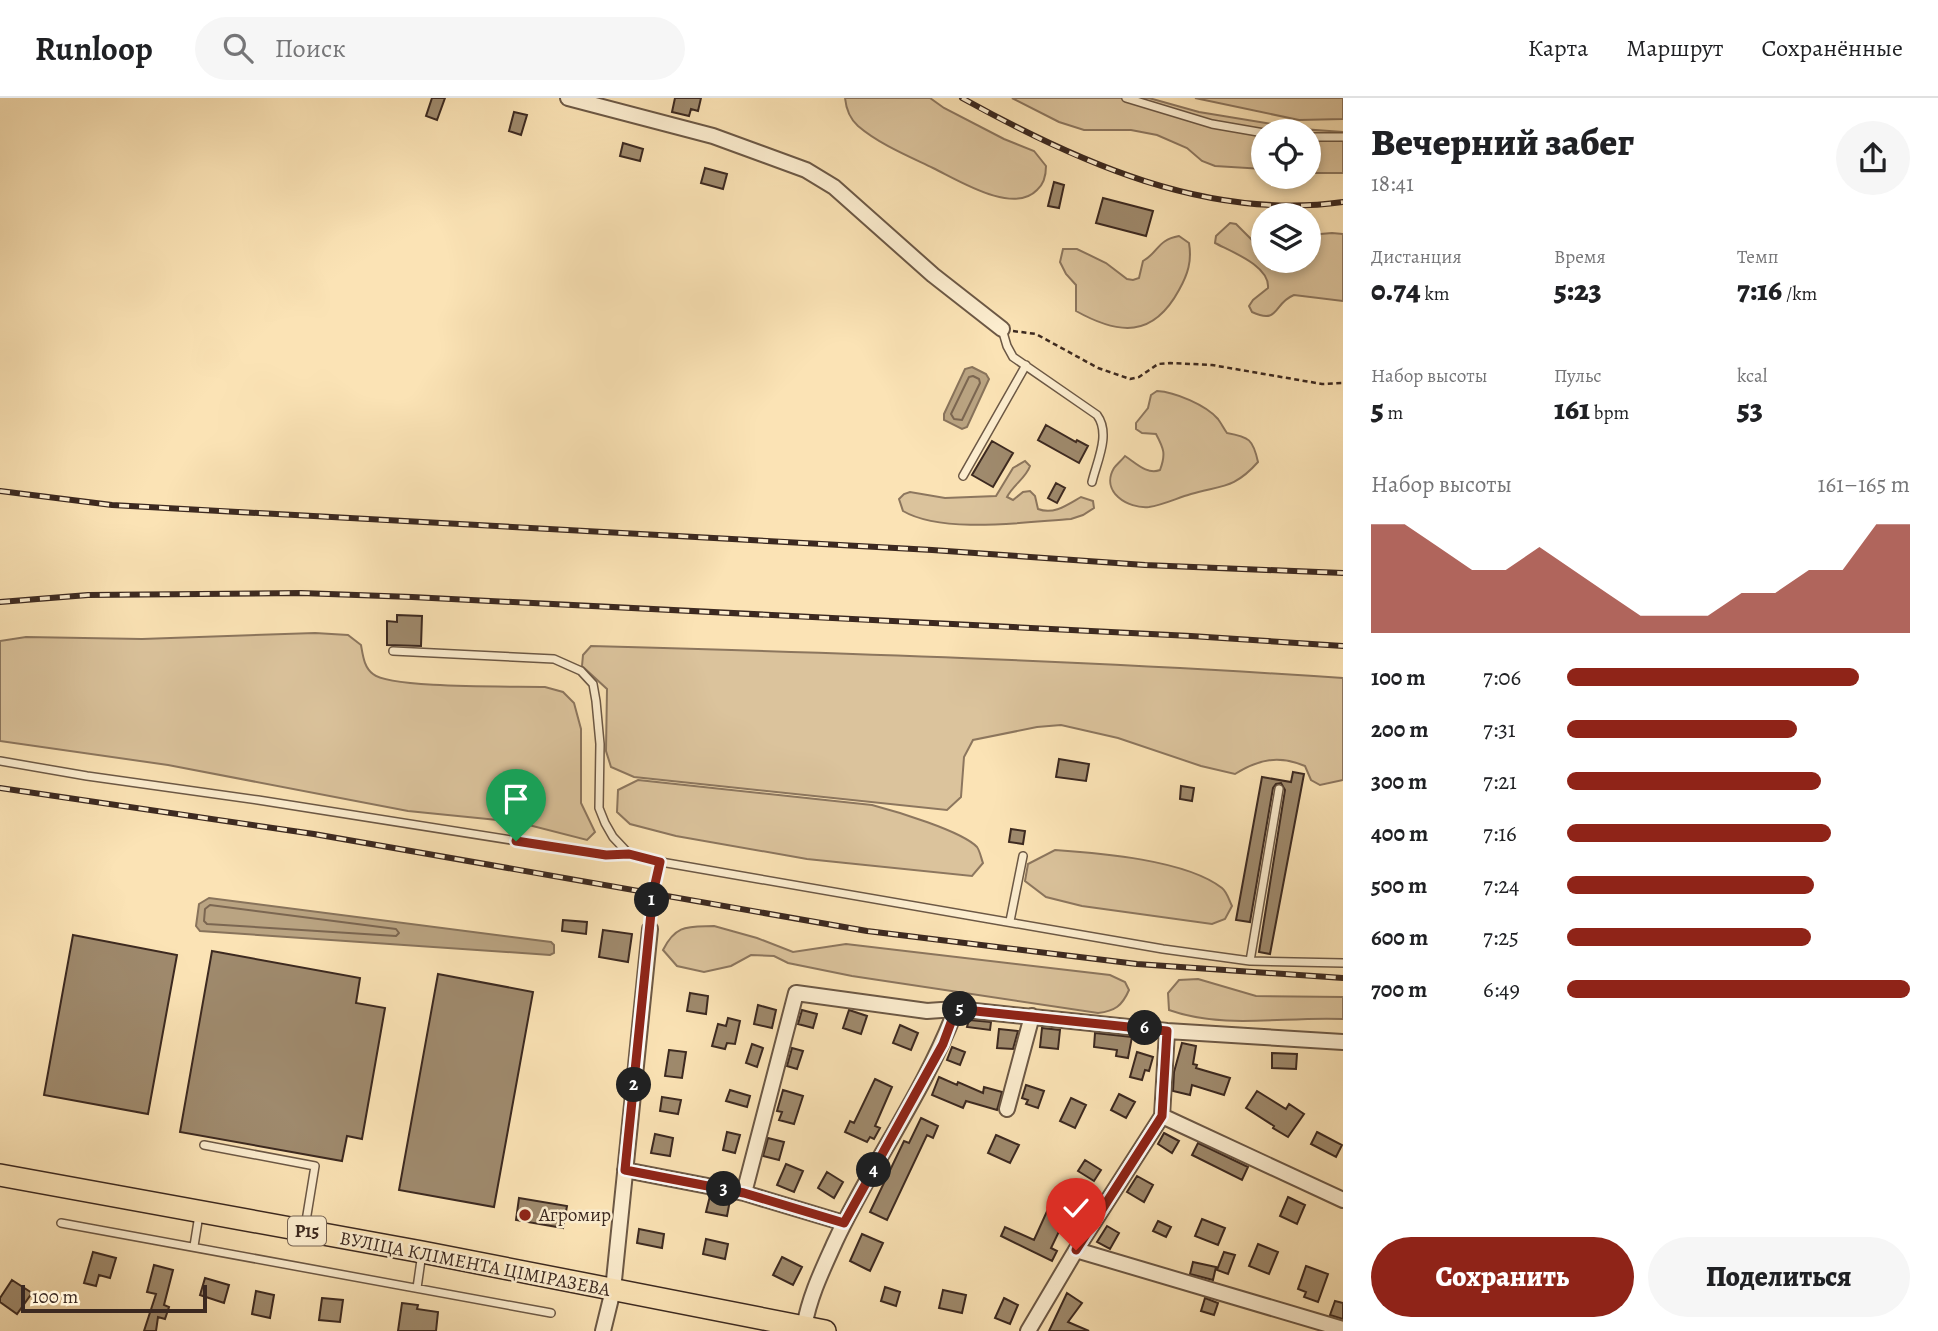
<!DOCTYPE html>
<html lang="ru">
<head>
<meta charset="utf-8">
<style>
	:root { --surface:#fff; --page:#f6f6f6; --text:#202124; --muted:#757577; --line:#e0e0e0; --accent:#8f2418 }
	body { margin:0; font-family:Alegreya,serif; background:var(--page); color:var(--text); height:100vh; display:flex; flex-direction:column; font-size:26px; white-space:nowrap }
	* { box-sizing:border-box; margin:0 }
	p { font-size:23px; color:var(--muted) }
	.icon { flex:none; width:38px; height:38px; fill:none; stroke:currentColor; stroke-width:2; stroke-linecap:round; stroke-linejoin:round }
	.map { position:relative; flex:1; overflow:hidden }
	.side { display:flex; flex-direction:column; background:var(--surface); width:595px }
	.side>* { flex:none }
	.controls { position:absolute; left:1251px; top:21px; display:grid; gap:14px }
	.controls a { display:grid; place-items:center; width:70px; height:70px; border-radius:50%; background:var(--surface); box-shadow:0 4px 10px #0003; font-size:35px }
	.scale { position:absolute; left:21px; bottom:18px; width:186px; box-sizing:border-box; padding-left:7px; border:4px solid #3c2920; border-top:0; font-size:19px; line-height:24px; white-space:nowrap; color:#3c2920; -webkit-text-stroke:5px #fcedcf; paint-order:stroke }
	.pin { position:absolute; display:grid; place-items:center; width:60px; height:60px; color:#fff; margin:-72px -30px; border-radius:50% 50% 50% 0; rotate:-45deg; box-shadow:0 0 7px #0007 }
	.pin .icon { rotate:45deg }
	.km { position:absolute; width:35px; height:35px; margin:-18px; border-radius:50%; background:#222; color:#fff; font-size:19px; line-height:35px; text-align:center }
	.round { display:grid; place-items:center; flex:none; width:74px; height:74px; border-radius:37px; background:var(--page) }
	.summary { display:flex; align-items:center; justify-content:space-between; height:119px; padding:0 28px }
	h1 { font-size:38px; font-weight:800; line-height:52px }
	.figures { display:grid; grid-template-columns:repeat(3,1fr); gap:10px; height:119px; padding:7px 28px }
	.figures div { display:grid; align-content:center }
	.figures b { font-size:30px; font-weight:800 }
	.figures small { font-size:19px; font-weight:400 }
	.figures p { font-size:19px }
	.chart { height:196px; padding:14px 28px }
	.chart p { display:flex; justify-content:space-between }
	.chart svg { width:100%; height:126px; margin-top:7px; fill:var(--accent); opacity:.7 }
	.button { display:flex; gap:14px; margin-top:auto; padding:14px 28px }
	.button a { flex:1; height:80px; border-radius:42px; background:var(--accent); color:#fff; font-size:28px; font-weight:800; line-height:80px; text-align:center }
	.button a+a { background:var(--page); color:var(--text) }
	ul { padding:0 28px; list-style:none; font-size:23px }
	li { display:grid; grid-template-columns:112px 84px 1fr; align-items:center; height:52px }
	li i { height:18px; border-radius:9px; background:var(--accent) }
	header { display:flex; align-items:center; gap:42px; box-sizing:border-box; height:98px; padding:0 35px; background:var(--surface); border-bottom:2px solid var(--line) }
	header strong { font-size:33px }
	nav { display:flex; gap:38px; margin-inline-start:auto; font-size:24px }
	.search { width:490px; height:63px; background:var(--page); display:flex; align-items:center; gap:18px; box-sizing:border-box; padding:0 24px; border-radius:38px; color:var(--muted); font-size:26px }
	main { display:flex; flex:1; min-height:0 }
	.map>svg:first-child { display:block }
	.green { fill:#dbc39c; stroke:#8c765e; stroke-width:2 }
	.water { fill:#baa482; stroke:#88735b; stroke-width:2 }
	.lines { fill:none; stroke-linecap:round; stroke-linejoin:round }
	.shore { stroke:#7b6651; stroke-width:2 }
	.building { fill:#9f8a6d; stroke:#3c2920; stroke-width:2 }
	.lane-casing { stroke:#6c5845; stroke-width:10 }
	.street-casing { stroke:#6c5845; stroke-width:18 }
	.primary-casing { stroke:#3c2920; stroke-width:24 }
	.path { stroke:#3c2920; stroke-width:2.5; stroke-dasharray:5 3.5; stroke-linecap:butt }
	.lane { stroke:#fcedcf; stroke-width:7 }
	.street { stroke:#fcedcf; stroke-width:14 }
	.primary { stroke:#fbe3b5; stroke-width:21 }
	.rail-casing { stroke:#3c2920; stroke-width:6 }
	.rail { stroke:#fcedcf; stroke-width:3.5; stroke-dasharray:10; stroke-linecap:butt }
	.route-casing { stroke:#fff; stroke-width:14 }
	.route { stroke:#8f2418; stroke-width:9 }
	.poi-dot { fill:#8f2418; stroke:#fcedcf; stroke-width:2.5 }
	.labels { text-anchor:middle; dominant-baseline:central; stroke-width:5; stroke-linejoin:round; paint-order:stroke }
	.shield { fill:#fcedcf; stroke:#766454; stroke-width:2 }
	.shield-label { font-size:18px; font-weight:bold; fill:#3c2920 }
	.poi-label { font-size:19px; fill:#3c2920; stroke:#fcedcf; text-anchor:start }
	.street-label { font-size:19px; fill:#3c2920; stroke:#fcedcf }
</style>
</head>
<body>
<header>
<strong>Runloop</strong>
<div class="search"><svg class="icon" aria-label="search" viewBox="0 0 24 24"><circle cx="10" cy="10" r="6"/><path d="M15 15l6 6"/></svg>Поиск</div>
<nav><a>Карта</a><a>Маршрут</a><a>Сохранённые</a></nav>
</header>
<main>
<div class="map">
<svg width="1343" height="1233" viewBox="0 0 1343 1233">
	<rect width="100%" height="100%" fill="#fbe3b5"/>
	<filter id="stains"><feTurbulence type="fractalNoise" baseFrequency=".00286" numOctaves="4"/><feColorMatrix values="0 0 0 0 .2 0 0 0 0 .09 0 0 0 0 .02 0 0 0 .5 -.17"/></filter>
	<radialGradient id="worn" r=".72"><stop offset=".6" stop-color="#630" stop-opacity="0"/><stop offset="1" stop-color="#630" stop-opacity=".3"/></radialGradient>
	<!-- green -->
	<path class="green" d="M845,0H930L944,10L1004,41L1034,53L1046,68C1046,78 1044,86 1037,92C1013,117 958,82 933,70C908,58 879,46 858,28C850,21 846,10 845,0Z
		M1012,0H1149L1199,14L1302,31L1343,34V75H1309V33H1264L1263,71L1215,68L1202,63L1187,50L1157,37L1131,32H1084L1059,24Z
		M1195,0H1343V21L1299,22Z
		M1230,125L1236,126L1259,149L1263,150L1264,163H1309V137L1332,135L1343,136V203L1294,197C1273,205 1280,227 1252,214L1249,208L1253,202L1268,190C1270,168 1232,154 1215,145L1216,138Z
		M1179,138L1189,145C1192,163 1188,176 1179,192C1153,240 1119,237 1076,213V187L1066,176L1060,164L1063,151H1077L1106,165L1127,181L1133,182L1139,180L1143,163C1159,154 1157,142 1179,138Z
		M1157,293C1175,294 1206,307 1218,321C1221,325 1224,331 1227,335C1249,339 1253,341 1258,364C1234,391 1222,387 1191,396C1177,400 1163,407 1149,409C1128,411 1100,394 1114,370C1117,366 1122,362 1125,358C1136,365 1147,377 1160,372C1166,356 1164,351 1156,336L1142,335L1136,331V325L1148,310L1151,297Z
		M1025,363L1030,368C1026,380 1013,387 1007,399L1013,402L1023,394L1030,393L1035,398L1038,411C1054,417 1067,407 1081,399L1093,403L1094,410L1083,417L1071,421C1026,424 942,436 903,413L899,401L904,396L910,394L945,400L996,398L1013,370Z
		M315,535L348,537L361,547C363,558 364,569 373,576C390,591 516,588 545,589L563,594L574,605L581,631V705L595,734L587,742L517,724L408,713L168,667L0,643V543L26,539L142,541Z
		M591,548C842,555 1093,563 1343,580V682L1320,687L1311,682L1305,668C1279,657 1259,661 1235,676L1201,668L1118,640L1061,627L1037,629L973,642L964,659L961,699L947,712L634,679L611,669L606,653L607,591L582,568L583,557Z
		M638,682L872,707C895,713 962,733 977,749C980,753 981,760 983,765L972,778L807,761L676,738L630,726L617,714L618,692Z
		M1055,752C1100,755 1186,762 1222,790C1227,794 1229,802 1232,808L1225,821L1212,826L1082,808L1046,799L1025,783L1028,766Z
		M714,828L757,840L793,854L846,846L1110,877L1125,884L1129,892C1122,908 1115,913 1098,915L852,878L788,865L774,858L751,857L731,868L704,874L677,868L663,852C676,826 688,829 714,828Z
		M1198,881L1256,898L1343,899V921C1285,918 1225,932 1169,912L1168,895L1179,882Z"/>
	<!-- water -->
	<path class="water" d="M972,269L986,276L989,281L967,329L962,331L944,322V316L965,271Z
		M209,800L551,844L554,847V855L550,857L200,833L196,828L199,806Z"/>
	<g class="lines">
		<!-- shore -->
		<path class="shore" d="M973,278L979,281L980,285L962,322L954,321L951,316L969,279Z
			M210,807L396,831L399,835L396,838L207,826L204,823L205,811Z"/>
	</g>
	<!-- building -->
	<path class="building" d="M432,0H445L437,22L426,18Z
		M675,0H701L698,13L691,11L689,18L672,14Z
		M514,14L527,17L521,37L509,33Z
		M623,45L643,51L640,63L620,58Z
		M705,70L727,76L723,91L701,85Z
		M1054,84L1064,87L1059,110L1048,108Z
		M1103,100L1153,113L1146,138L1096,125Z
		M1046,327L1076,344L1077,342L1088,348L1079,365L1038,342Z
		M992,343L1013,355L993,389L972,377Z
		M1056,385L1065,390L1057,405L1048,400Z
		M397,517L422,518L421,548L387,547V523L397,524Z
		M1059,661L1089,666L1086,683L1056,679Z
		M1293,674L1304,676L1270,856L1259,854L1285,692L1281,685L1276,686L1273,690L1250,824L1236,822L1262,679L1291,684Z
		M1181,688L1194,690L1192,703L1180,701Z
		M1011,731L1025,733L1023,746L1009,744Z
		M563,822L587,824L586,836L562,833Z
		M603,832L632,836L628,864L599,859Z
		M73,837L177,857L148,1016L44,997Z
		M212,853L360,880L356,905L385,910L362,1041L347,1038L342,1063L180,1034Z
		M438,876L533,894L494,1109L399,1092Z
		M690,895L708,898L706,916L687,913Z
		M758,907L776,912L772,930L754,926Z
		M802,912L817,916L813,930L798,926Z
		M849,912L867,918L861,936L843,930Z
		M728,920L740,923L735,946L727,945L725,951L712,948L718,926L726,928Z
		M969,922L991,924L990,932L967,929Z
		M900,927L918,935L911,952L893,945Z
		M1042,930L1060,932L1058,951L1040,949Z
		M999,931L1018,933L1013,951L997,950Z
		M1095,935L1132,939L1128,960L1116,958L1117,952L1094,949Z
		M1182,945L1196,948L1193,966L1197,967L1196,970L1230,980L1224,997L1192,987L1190,997L1173,993L1174,974Z
		M752,946L763,950L757,969L746,965Z
		M952,949L965,954L960,967L947,962Z
		M792,950L803,953L797,971L787,968Z
		M669,952L686,954L682,980L665,978Z
		M1137,954L1153,959L1149,973L1145,972L1142,982L1130,979Z
		M1272,955L1297,956L1296,971L1272,970Z
		M939,979L957,987L958,984L983,995L984,989L1002,994L997,1012L966,1003L963,1010L932,997Z
		M875,981L892,989L875,1028L880,1030L874,1041L870,1039L867,1044L845,1034L850,1023L854,1025Z
		M1026,987L1044,993L1038,1010L1026,1006L1028,1002L1022,1000Z
		M730,992L750,998L747,1009L726,1003Z
		M783,992L803,998L794,1026L779,1022L782,1014L777,1013Z
		M1257,993L1286,1011L1289,1006L1304,1016L1288,1039L1273,1030L1274,1028L1246,1010Z
		M1119,996L1135,1004L1126,1020L1111,1012Z
		M662,999L681,1002L678,1016L660,1013Z
		M1071,1000L1086,1007L1075,1030L1060,1023Z
		M921,1020L938,1028L933,1040L927,1037L887,1122L870,1114L904,1043L909,1045Z
		M727,1034L740,1037L735,1055L723,1052Z
		M1317,1034L1342,1047L1336,1059L1311,1046Z
		M1164,1035L1179,1043L1172,1055L1158,1046Z
		M655,1036L673,1040L670,1058L651,1055Z
		M996,1037L1019,1047L1010,1065L988,1055Z
		M768,1040L784,1044L779,1062L763,1058Z
		M1198,1045L1248,1069L1242,1082L1192,1057Z
		M1085,1062L1101,1072L1094,1083L1078,1073Z
		M786,1066L803,1073L794,1094L777,1087Z
		M827,1074L843,1084L834,1100L818,1090Z
		M1137,1078L1153,1087L1144,1104L1127,1094Z
		M710,1098L730,1102L727,1118L706,1114Z
		M1288,1099L1305,1107L1297,1126L1280,1118Z
		M519,1100L567,1108L563,1130L516,1122Z
		M1048,1111L1066,1119L1051,1150L1057,1153L1052,1163L1001,1138L1005,1129L1034,1142Z
		M1202,1121L1225,1130L1218,1147L1195,1138Z
		M1158,1123L1171,1129L1166,1139L1153,1133Z
		M1107,1128L1119,1135L1110,1151L1097,1144Z
		M639,1131L664,1136L662,1150L637,1145Z
		M862,1136L883,1145L870,1173L850,1163Z
		M706,1141L728,1146L725,1161L703,1156Z
		M1258,1146L1278,1154L1269,1176L1249,1168Z
		M93,1154L116,1160L110,1180L99,1177L96,1188L84,1185Z
		M1224,1154L1235,1157L1228,1176L1217,1172Z
		M782,1159L802,1169L793,1187L773,1177Z
		M1193,1164L1216,1169L1213,1182L1190,1176Z
		M154,1167L173,1172L164,1207L169,1209L165,1221L158,1219L156,1233H144L156,1196L147,1194Z
		M1306,1168L1328,1176L1318,1204L1304,1199L1306,1194L1298,1191Z
		M205,1180L229,1187L224,1205L200,1197Z
		M12,1182L32,1195L17,1216L0,1204V1200Z
		M885,1189L900,1194L896,1208L881,1203Z
		M943,1192L966,1197L962,1215L939,1210Z
		M256,1193L274,1197L270,1220L252,1216Z
		M1067,1195L1082,1205L1068,1224L1089,1233H1049Z
		M322,1200L343,1202L340,1224L319,1222Z
		M1004,1200L1018,1207L1010,1226L995,1220Z
		M1205,1200L1218,1205L1214,1217L1201,1213Z
		M1335,1203L1343,1205V1221L1330,1217Z
		M402,1205L418,1207L417,1211L438,1214L436,1233H398Z"/>
	<g class="lines">
		<defs>
			<path id="lane" d="M1126,0L1212,26L1264,35
				M1309,39H1343
				M1002,231L1007,248L1013,259L1097,317C1111,336 1097,363 1092,384
				M963,378L1026,267
				M393,553L554,561L581,573L593,586L596,603L600,646L599,710L605,725L613,739L629,756L661,764L1163,851L1250,863
				M0,663L87,678L258,702L606,757L629,756
				M1279,691L1250,863L1343,865
				M1010,823L1023,758
				M204,1047L315,1068L305,1129
				M61,1125L551,1215
				M194,1148L199,1117
				M417,1190L422,1155"/>
			<path id="street" d="M568,0L713,38L806,72L834,89L933,177L1002,231
				M1007,1011L1032,918
				M1162,1018L1343,1102
				M625,1072L744,1095L844,1125
				M744,1095L796,895L927,913L956,911L1167,933L1343,944
				M1076,1152L1343,1231
				M804,1229C810,1197 822,1173 835,1144C872,1065 925,993 956,911
				M603,1233L613,1192L650,831
				M1028,1233L1076,1152L1162,1018L1167,933"/>
			<path id="primary" d="M0,1077L422,1154L825,1233"/>
		</defs>
		<!-- lane casing -->
		<use href="#lane" class="lane-casing"/>
		<!-- street casing -->
		<use href="#street" class="street-casing"/>
		<!-- primary casing -->
		<use href="#primary" class="primary-casing"/>
		<!-- path -->
		<path class="path" d="M1013,233L1036,236L1098,270L1130,281L1139,279L1158,266L1170,265L1212,267L1322,286L1343,285
			M651,817L653,795L658,772"/>
		<!-- lane -->
		<use href="#lane" class="lane"/>
		<!-- street -->
		<use href="#street" class="street"/>
		<!-- primary -->
		<use href="#primary" class="primary"/>
		<defs>
			<path id="rail" d="M962,0C1077,64 1208,123 1343,104
				M0,393L112,407L932,452L1145,467L1343,475
				M0,504L88,497L301,495L412,499L1191,538L1343,548
				M0,690L314,736L867,833L1137,866L1343,880"/>
		</defs>
		<!-- rail casing -->
		<use href="#rail" class="rail-casing"/>
		<!-- rail -->
		<use href="#rail" class="rail"/>
	</g>
	<g class="lines">
		<defs>
			<path id="route" d="M516,743L606,757L629,756L660,764L653,795L625,1072L744,1095L844,1125L943,946L956,911L1167,933L1162,1018L1076,1152"/>
		</defs>
		<!-- route casing -->
		<use href="#route" class="route-casing"/>
		<!-- route -->
		<use href="#route" class="route"/>
	</g>
	<!-- markers -->
	<circle class="poi-dot" cx="525" cy="1117" r="7"/>
	<g class="labels">
		<!-- shield labels -->
		<rect class="shield" x="288" y="1118.5" width="38" height="29" rx="5"/>
		<g class="shield-label">
			<text x="307" y="1133">Р15</text>
		</g>
		<!-- poi labels -->
		<g class="poi-label">
			<text x="539" y="1117">Агромир</text>
		</g>
		<!-- street labels -->
		<g class="street-label">
			<text transform="translate(475 1166) rotate(11)">ВУЛІЦА КЛІМЕНТА ЦІМІРАЗЕВА</text>
		</g>
	</g>
	<rect width="100%" height="100%" filter="url(#stains)"/>
	<rect width="100%" height="100%" fill="url(#worn)"/>
</svg>
<div class="controls">
<a><svg class="icon" aria-label="locate" viewBox="0 0 24 24"><circle cx="12" cy="12" r="6"/><path d="M12 2v4M12 18v4M2 12h4M18 12h4"/></svg></a>
<a><svg class="icon" aria-label="layers" viewBox="0 0 24 24"><path d="M12 4l9 5-9 5-9-5zM3 14l9 5 9-5"/></svg></a>
</div>
<div class="scale">100 m</div>
<div class="pin" style="left:516px;top:743px;background:#1e9e55"><svg class="icon" aria-label="arrive" viewBox="0 0 24 24"><path d="M6 21V4h12l-3 4 3 4H6"/></svg></div>
<div class="pin" style="left:1076px;top:1152px;background:#d93025"><svg class="icon" aria-label="check" viewBox="0 0 24 24"><path d="M5 12l5 5 9-10"/></svg></div>
<b class="km" style="left:652px;top:802px">1</b>
<b class="km" style="left:634px;top:987px">2</b>
<b class="km" style="left:724px;top:1091px">3</b>
<b class="km" style="left:874px;top:1072px">4</b>
<b class="km" style="left:960px;top:911px">5</b>
<b class="km" style="left:1145px;top:930px">6</b>
</div>
<section class="side">
<div class="summary"><div><h1>Вечерний забег</h1><p>18:41</p></div><a class="round"><svg class="icon" aria-label="share" viewBox="0 0 24 24"><path d="M12 15V3M7 8l5-5 5 5M5 13v7h14v-7"/></svg></a></div>
<div class="figures">
<div><p>Дистанция</p><b>0.74<small> km</small></b></div>
<div><p>Время</p><b>5:23</b></div>
<div><p>Темп</p><b>7:16<small> /km</small></b></div>
</div>
<div class="figures">
<div><p>Набор высоты</p><b>5<small> m</small></b></div>
<div><p>Пульс</p><b>161<small> bpm</small></b></div>
<div><p>kcal</p><b>53</b></div>
</div>
<div class="chart"><p><span>Набор высоты</span>161–165 m</p>
<svg viewBox="0 0 160 44" preserveAspectRatio="none"><path d="M0 44V6L10 6L20 14L30 22L40 22L50 14L60 22L70 30L80 38L90 38L100 38L110 30L120 30L130 22L140 22L150 6L160 6V44z"/></svg>
</div>
<ul>
<li><b>100 m</b>7:06<i style="width:85%"></i></li>
<li><b>200 m</b>7:31<i style="width:67%"></i></li>
<li><b>300 m</b>7:21<i style="width:74%"></i></li>
<li><b>400 m</b>7:16<i style="width:77%"></i></li>
<li><b>500 m</b>7:24<i style="width:72%"></i></li>
<li><b>600 m</b>7:25<i style="width:71%"></i></li>
<li><b>700 m</b>6:49<i style="width:100%"></i></li>
</ul>
<div class="button"><a>Сохранить</a><a>Поделиться</a></div>
</section>
</main>
</body>
</html>
